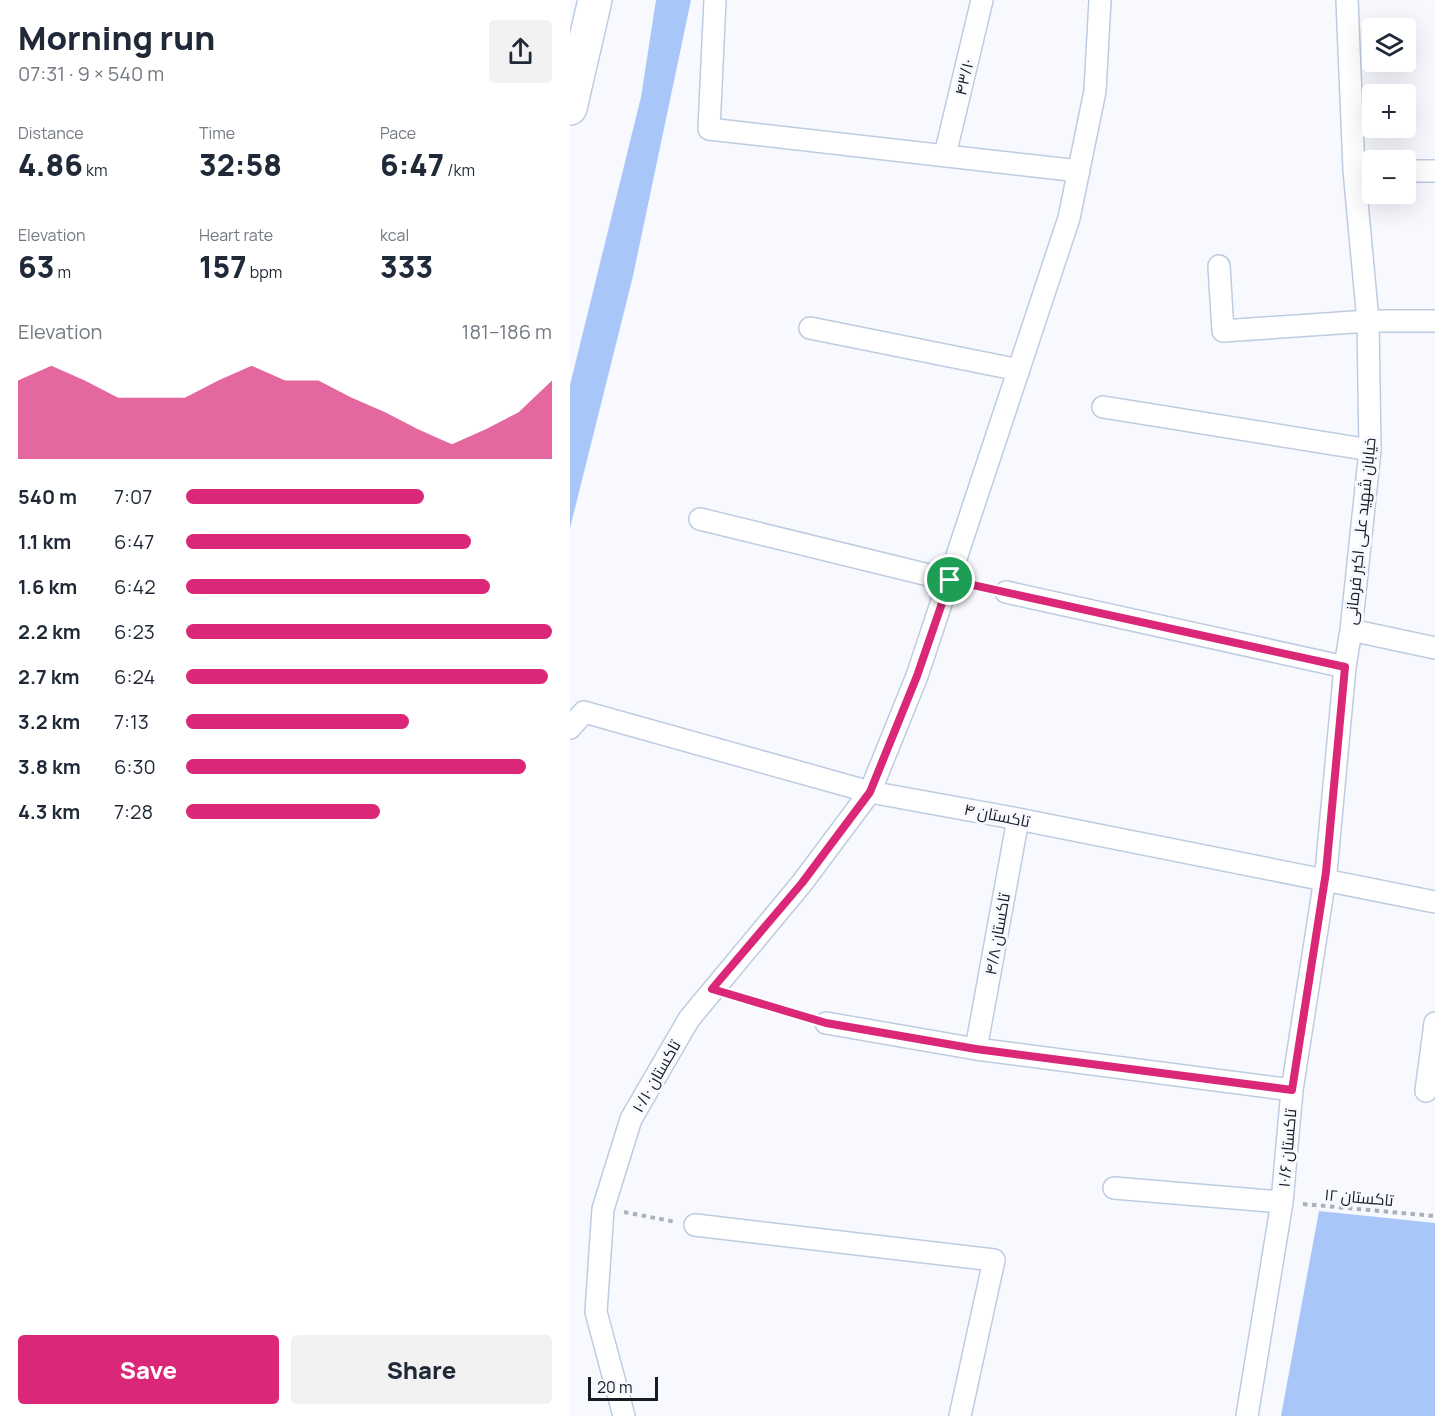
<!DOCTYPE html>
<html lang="en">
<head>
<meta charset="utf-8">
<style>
	:root { --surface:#fff; --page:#f2f2f3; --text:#1f2937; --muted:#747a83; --accent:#db2777 }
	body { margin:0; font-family:Manrope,Cairo,sans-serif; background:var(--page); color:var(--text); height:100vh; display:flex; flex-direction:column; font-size:22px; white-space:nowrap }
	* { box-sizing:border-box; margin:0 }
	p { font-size:20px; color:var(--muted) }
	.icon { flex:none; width:33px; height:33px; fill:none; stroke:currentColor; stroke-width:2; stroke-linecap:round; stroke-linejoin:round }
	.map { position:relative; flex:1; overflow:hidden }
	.details { display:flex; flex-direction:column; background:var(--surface); width:570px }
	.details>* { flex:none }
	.fabs { position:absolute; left:792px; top:18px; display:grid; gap:12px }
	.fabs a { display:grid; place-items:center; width:54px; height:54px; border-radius:6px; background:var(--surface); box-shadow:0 6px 24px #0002; font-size:30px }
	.scale { position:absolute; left:18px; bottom:15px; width:70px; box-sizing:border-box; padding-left:6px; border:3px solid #171b23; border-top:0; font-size:16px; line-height:21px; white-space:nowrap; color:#171b23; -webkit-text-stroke:4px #f7f9fe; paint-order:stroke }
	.pin { position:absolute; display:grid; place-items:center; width:51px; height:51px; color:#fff; margin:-26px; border:3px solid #fff; border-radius:50%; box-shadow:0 2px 6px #0007 }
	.round { display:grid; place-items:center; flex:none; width:63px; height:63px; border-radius:6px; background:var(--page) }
	.head { display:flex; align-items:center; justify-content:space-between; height:102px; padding:0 18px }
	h1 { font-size:33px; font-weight:800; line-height:45px }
	.metrics { display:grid; grid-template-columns:repeat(3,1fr); gap:9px; height:102px; padding:6px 18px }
	.metrics div { display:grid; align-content:center }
	.metrics b { font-size:30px; font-weight:800 }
	.metrics small { font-size:16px; font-weight:400 }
	.metrics p { font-size:16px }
	.chart { height:168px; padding:12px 18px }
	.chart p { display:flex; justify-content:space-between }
	.chart svg { width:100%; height:108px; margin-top:6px; fill:var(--accent); opacity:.7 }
	.cta { display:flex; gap:12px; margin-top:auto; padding:12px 18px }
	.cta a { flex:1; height:69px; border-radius:6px; background:var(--accent); color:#fff; font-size:24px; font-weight:800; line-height:69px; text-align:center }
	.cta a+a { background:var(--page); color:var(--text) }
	ul { padding:0 18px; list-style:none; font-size:20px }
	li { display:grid; grid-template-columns:96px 72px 1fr; align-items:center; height:45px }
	li i { height:15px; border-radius:8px; background:var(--accent) }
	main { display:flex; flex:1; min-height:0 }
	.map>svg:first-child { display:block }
	.green { fill:#a8c7f8 }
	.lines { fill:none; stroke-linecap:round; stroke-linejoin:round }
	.street-casing { stroke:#becce1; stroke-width:24 }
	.highway-casing { stroke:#becce1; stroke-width:36 }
	.path { stroke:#adb0b6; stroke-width:4; stroke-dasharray:4.5 4.5; stroke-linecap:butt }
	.street { stroke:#fff; stroke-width:21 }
	.highway { stroke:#fff; stroke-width:33 }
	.route-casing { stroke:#fff; stroke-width:12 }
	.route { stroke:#db2777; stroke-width:8 }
	.labels { text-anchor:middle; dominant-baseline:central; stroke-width:6; stroke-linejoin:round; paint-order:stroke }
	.street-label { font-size:16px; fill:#171b23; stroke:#f7f9fe }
</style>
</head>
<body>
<main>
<section class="details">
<div class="head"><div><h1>Morning run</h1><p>07:31 · 9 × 540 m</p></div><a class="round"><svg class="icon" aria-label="share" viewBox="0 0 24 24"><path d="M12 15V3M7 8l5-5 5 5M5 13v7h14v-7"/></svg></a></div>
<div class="metrics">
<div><p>Distance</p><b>4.86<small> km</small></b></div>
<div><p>Time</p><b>32:58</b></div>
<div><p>Pace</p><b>6:47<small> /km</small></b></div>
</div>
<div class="metrics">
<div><p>Elevation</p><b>63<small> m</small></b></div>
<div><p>Heart rate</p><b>157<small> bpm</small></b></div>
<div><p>kcal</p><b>333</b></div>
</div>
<div class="chart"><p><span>Elevation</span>181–186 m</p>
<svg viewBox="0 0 160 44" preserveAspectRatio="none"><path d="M0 44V12L10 6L20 12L30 19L40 19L50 19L60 12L70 6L80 12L90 12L100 19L110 25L120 32L130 38L140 32L150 25L160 12V44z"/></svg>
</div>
<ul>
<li><b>540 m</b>7:07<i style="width:65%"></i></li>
<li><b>1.1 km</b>6:47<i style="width:78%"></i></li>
<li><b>1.6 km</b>6:42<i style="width:83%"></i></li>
<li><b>2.2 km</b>6:23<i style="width:100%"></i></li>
<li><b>2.7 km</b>6:24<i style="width:99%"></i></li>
<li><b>3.2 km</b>7:13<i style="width:61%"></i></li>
<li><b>3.8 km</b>6:30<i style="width:93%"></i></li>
<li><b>4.3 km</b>7:28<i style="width:53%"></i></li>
</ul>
<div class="cta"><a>Save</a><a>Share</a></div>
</section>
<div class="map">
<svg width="865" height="1416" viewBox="0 0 865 1416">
	<rect width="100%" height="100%" fill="#f7f9fe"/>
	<!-- green -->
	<path class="green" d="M86,0H121L63,276L0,528V385L71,97Z
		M749,1211L865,1223V1416H711Z"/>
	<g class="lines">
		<defs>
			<path id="street" d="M145,0L139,129L509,171
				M375,155L412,0
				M784,170L802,171
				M836,171H865
				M649,266L653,331L798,321H865
				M240,328L449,370
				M533,407L800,450
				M130,519L379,580
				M436,592L775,667
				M781,630L865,648
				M0,728L14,712L300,792L448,819L865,902
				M256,1023L406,1049L722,1090
				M406,1049L448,819
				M856,1091L865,1023
				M544,1188L712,1202
				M125,1225L424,1260L390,1416
				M54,1416L26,1312L33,1209L61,1119L119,1019L232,883L300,792L347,676L499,218L525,91L530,0
				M677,1416L712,1202L722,1090L756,872L775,667L781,630L800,450L798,321L784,170L777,0"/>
			<path id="highway" d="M0,108L25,0"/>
		</defs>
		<!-- street casing -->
		<use href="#street" class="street-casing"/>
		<!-- highway casing -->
		<use href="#highway" class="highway-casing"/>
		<!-- path -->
		<path class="path" d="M398,584L415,588
			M166,996L236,1017
			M733,1204L865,1216
			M54,1212L106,1222"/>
		<!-- street -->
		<use href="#street" class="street"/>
		<!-- highway -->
		<use href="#highway" class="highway"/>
	</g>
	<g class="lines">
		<defs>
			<path id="route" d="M380,580L775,667L756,872L722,1090L406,1049L256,1023L142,989L232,883L300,792L347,676Z"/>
		</defs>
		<!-- route casing -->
		<use href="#route" class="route-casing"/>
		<!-- route -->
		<use href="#route" class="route"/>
	</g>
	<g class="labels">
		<!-- street labels -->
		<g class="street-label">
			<text transform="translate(394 77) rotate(-77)">۴۳/۱۰</text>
			<text transform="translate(790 531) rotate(-84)">خیابان شهید علی اکبر فرمانی</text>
			<text transform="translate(427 815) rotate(11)">تاکستان ۴</text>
			<text transform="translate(427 934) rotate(-80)">تاکستان ۴/۸</text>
			<text transform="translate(86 1076) rotate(-60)">تاکستان ۱۰/۱۰</text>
			<text transform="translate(717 1148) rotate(-85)">تاکستان ۱۰/۶</text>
			<text transform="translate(789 1197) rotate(5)">تاکستان ۱۲</text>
		</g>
	</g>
</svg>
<div class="fabs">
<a><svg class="icon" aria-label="layers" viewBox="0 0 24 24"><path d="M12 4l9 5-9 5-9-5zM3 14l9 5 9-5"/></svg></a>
<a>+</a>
<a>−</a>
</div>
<div class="scale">20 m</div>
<div class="pin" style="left:380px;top:580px;background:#1e9e55"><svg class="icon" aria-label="arrive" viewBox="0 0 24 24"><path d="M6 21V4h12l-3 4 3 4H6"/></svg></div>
</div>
</main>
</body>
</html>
